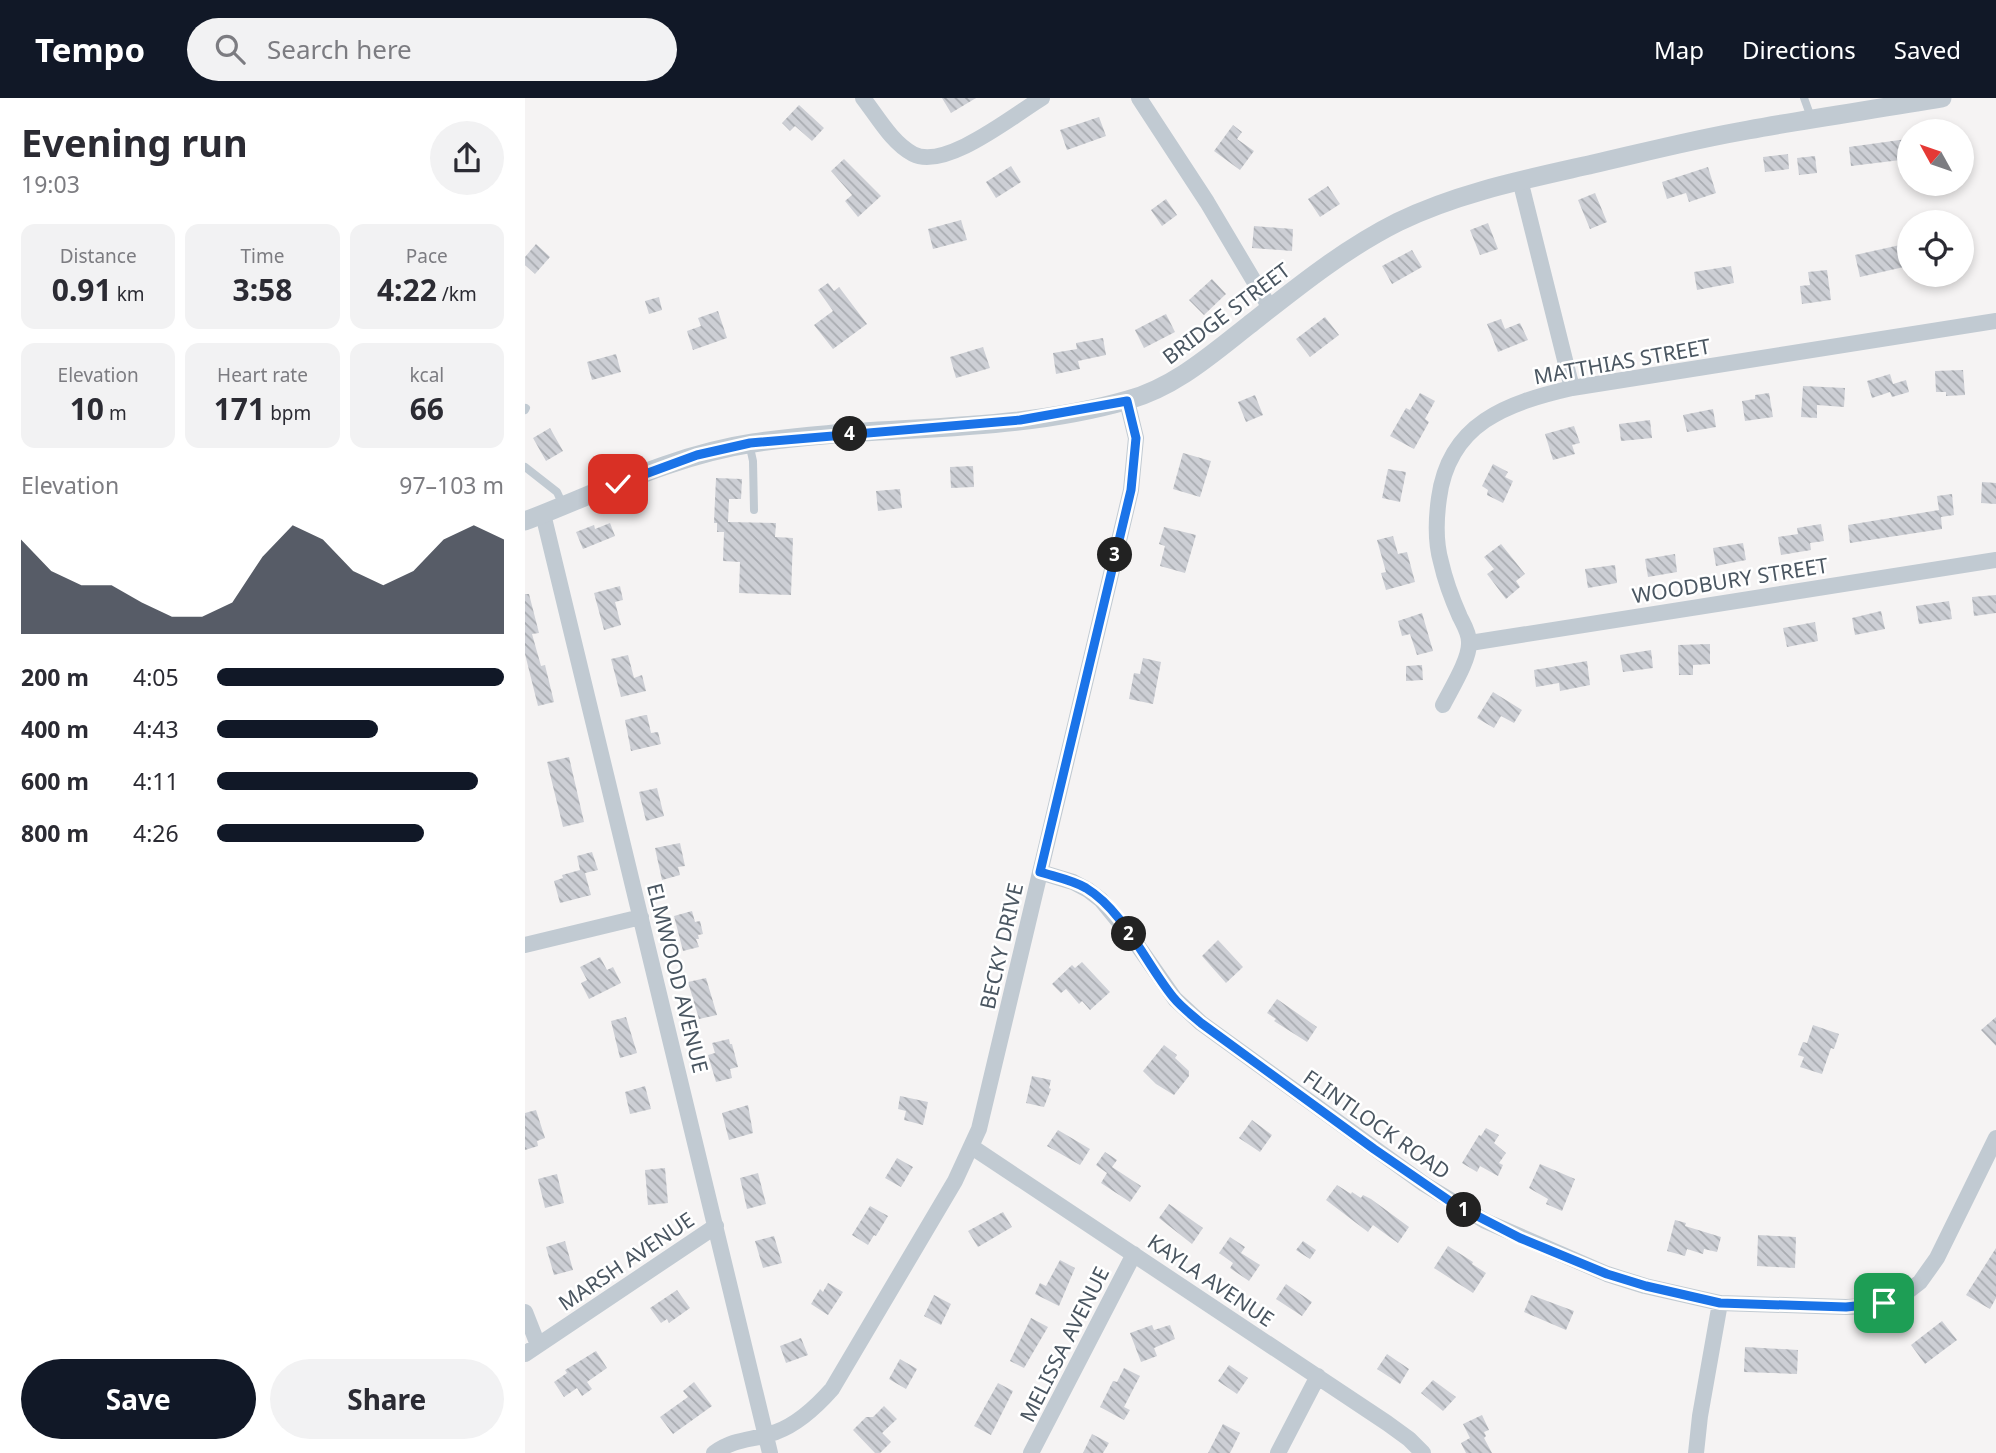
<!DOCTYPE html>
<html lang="en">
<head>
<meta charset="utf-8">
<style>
	:root { --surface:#fff; --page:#f2f2f3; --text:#2b2b33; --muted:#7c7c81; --accent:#111827 }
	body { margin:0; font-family:"Noto Sans",sans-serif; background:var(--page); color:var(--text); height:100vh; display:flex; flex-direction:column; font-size:26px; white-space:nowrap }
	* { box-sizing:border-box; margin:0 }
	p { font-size:23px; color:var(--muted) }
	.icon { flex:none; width:38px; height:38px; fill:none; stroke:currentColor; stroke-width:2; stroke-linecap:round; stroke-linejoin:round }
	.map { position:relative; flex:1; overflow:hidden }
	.sheet { display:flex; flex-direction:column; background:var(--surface); width:525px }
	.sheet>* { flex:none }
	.needle { width:46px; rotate:310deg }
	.buttons { position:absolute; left:1372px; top:21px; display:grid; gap:14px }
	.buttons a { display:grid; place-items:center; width:77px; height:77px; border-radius:50%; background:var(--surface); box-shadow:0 4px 10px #0003; font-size:35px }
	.pin { position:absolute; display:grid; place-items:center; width:60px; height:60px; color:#fff; margin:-30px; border-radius:14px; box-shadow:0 4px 10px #0006 }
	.km { position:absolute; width:35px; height:35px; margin:-18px; border-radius:50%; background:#222; color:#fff; font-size:19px; line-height:35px; text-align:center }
	.round { display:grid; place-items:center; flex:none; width:74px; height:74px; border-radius:37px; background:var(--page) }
	.summary { display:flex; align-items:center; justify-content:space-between; height:119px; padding:0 21px }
	h1 { font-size:38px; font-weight:700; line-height:52px }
	.stats { display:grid; grid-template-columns:repeat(3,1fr); gap:10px; height:119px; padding:7px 21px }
	.stats div { display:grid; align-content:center; border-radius:14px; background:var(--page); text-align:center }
	.stats b { font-size:30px; font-weight:700 }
	.stats small { font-size:19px; font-weight:400 }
	.stats p { font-size:19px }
	.chart { height:196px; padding:14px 21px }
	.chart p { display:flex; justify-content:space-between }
	.chart svg { width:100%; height:126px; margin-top:7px; fill:var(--accent); opacity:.7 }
	.button { display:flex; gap:14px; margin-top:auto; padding:14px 21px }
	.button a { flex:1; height:80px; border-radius:42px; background:var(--accent); color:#fff; font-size:28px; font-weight:700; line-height:80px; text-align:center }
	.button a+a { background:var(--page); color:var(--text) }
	ul { padding:0 21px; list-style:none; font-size:23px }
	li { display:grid; grid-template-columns:112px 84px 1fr; align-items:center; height:52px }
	li i { height:18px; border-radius:9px; background:var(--accent) }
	header { display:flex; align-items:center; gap:42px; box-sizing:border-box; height:98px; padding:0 35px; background:var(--accent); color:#fff }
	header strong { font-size:33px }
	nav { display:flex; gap:38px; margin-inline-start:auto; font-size:24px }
	.search { width:490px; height:63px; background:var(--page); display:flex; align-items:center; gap:18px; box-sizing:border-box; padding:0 24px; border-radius:38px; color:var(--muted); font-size:26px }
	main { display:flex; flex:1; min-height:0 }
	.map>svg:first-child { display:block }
	.building { fill:url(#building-back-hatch) }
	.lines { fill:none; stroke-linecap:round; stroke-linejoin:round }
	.service { stroke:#c1cad2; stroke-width:8 }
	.minor { stroke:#c1cad2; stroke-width:16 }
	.tertiary { stroke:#c1cad2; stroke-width:19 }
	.route-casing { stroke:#fff; stroke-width:14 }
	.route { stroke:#1a73e8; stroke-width:9 }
	.labels { text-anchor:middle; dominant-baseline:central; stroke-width:5; stroke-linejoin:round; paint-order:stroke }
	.street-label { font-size:21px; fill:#4a5661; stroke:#fff }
</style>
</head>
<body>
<header>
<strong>Tempo</strong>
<div class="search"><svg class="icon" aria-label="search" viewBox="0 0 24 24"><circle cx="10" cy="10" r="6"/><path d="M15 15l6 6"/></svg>Search here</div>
<nav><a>Map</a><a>Directions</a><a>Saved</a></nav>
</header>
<main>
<section class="sheet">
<div class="summary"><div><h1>Evening run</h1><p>19:03</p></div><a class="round"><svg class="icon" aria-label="share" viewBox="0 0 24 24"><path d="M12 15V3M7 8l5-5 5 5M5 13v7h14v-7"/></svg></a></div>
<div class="stats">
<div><p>Distance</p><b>0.91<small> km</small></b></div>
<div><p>Time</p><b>3:58</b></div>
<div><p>Pace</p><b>4:22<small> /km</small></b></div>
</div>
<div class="stats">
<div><p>Elevation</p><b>10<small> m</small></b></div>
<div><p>Heart rate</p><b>171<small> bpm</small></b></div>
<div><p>kcal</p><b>66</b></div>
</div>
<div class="chart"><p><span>Elevation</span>97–103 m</p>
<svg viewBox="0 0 160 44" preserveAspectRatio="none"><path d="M0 44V11L10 22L20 27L30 27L40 33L50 38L60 38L70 33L80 17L90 6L100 11L110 22L120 27L130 22L140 11L150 6L160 11V44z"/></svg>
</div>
<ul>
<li><b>200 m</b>4:05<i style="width:100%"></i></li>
<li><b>400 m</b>4:43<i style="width:56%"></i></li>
<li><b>600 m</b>4:11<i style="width:91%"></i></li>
<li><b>800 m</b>4:26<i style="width:72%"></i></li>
</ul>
<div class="button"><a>Save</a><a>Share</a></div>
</section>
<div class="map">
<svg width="1471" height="1355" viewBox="0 0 1471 1355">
	<defs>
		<pattern id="building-back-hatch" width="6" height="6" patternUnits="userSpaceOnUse" patternTransform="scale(1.75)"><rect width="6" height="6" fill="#cdcfd5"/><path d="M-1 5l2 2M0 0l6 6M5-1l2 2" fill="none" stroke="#a8abb0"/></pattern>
	</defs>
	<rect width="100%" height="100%" fill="#f5f3f3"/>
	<!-- building -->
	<path class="building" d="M417,0H451L426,15Z
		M274,7L299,30L287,43L270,28L265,33L257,25Z
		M574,19L581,38L542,52L535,32Z
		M708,27L717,34L712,41L729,53L715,72L689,53Z
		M1382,41L1384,61L1326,68L1324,49Z
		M1263,56L1264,71L1240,74L1238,59Z
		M1290,58L1292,75L1274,77L1272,60Z
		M319,61L356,98L333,119L320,103L327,97L306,73Z
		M486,68L496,84L471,100L461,84Z
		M1183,69L1191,95L1164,104L1161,95L1142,101L1137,84Z
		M803,88L815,106L795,119L783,101Z
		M1070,95L1082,124L1065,131L1053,102Z
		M641,101L652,117L637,128L626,112Z
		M436,122L442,142L408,151L403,131Z
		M963,125L973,151L955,157L945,132Z
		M729,128L768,131L767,153L727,150Z
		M11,146L25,159L10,176L0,167V159Z
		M1375,147L1379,169L1335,179L1330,157Z
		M887,152L897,169L867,186L857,168Z
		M1206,168L1209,185L1172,192L1169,174Z
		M1302,172L1306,202L1277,206L1275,188L1285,187L1283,174Z
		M687,181L701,196L679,217L664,202Z
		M303,185L309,193L314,189L342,226L308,251L289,227L308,213L293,192Z
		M134,199L137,212L124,216L120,203Z
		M193,213L202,240L168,252L162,233L176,228L173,220Z
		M641,216L650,234L619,250L610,232Z
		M800,219L814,237L785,259L771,241Z
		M976,221L980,231L995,225L1003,242L973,254L962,226Z
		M578,240L581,257L553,263L555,271L531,276L528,255L552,251L551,245Z
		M458,249L465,270L431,280L425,259Z
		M91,256L96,274L67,282L62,264Z
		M1438,272L1440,297L1421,298V294H1411L1410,273Z
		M1365,276L1368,286L1381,282L1384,294L1367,299L1365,294L1347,300L1342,283Z
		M1278,288L1320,290L1319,309L1292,307V320L1276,319Z
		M895,295L910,303L900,321L904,324L889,351L865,338L881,310L885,312Z
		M1244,295L1248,319L1220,323L1217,303L1230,301V297Z
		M730,297L738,317L721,324L713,304Z
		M1188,311L1191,329L1162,334L1158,317Z
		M1125,322L1127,340L1096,343L1094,326Z
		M1049,328L1055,345L1047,347L1050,356L1028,362L1020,336Z
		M25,330L38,353L21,363L8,340Z
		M658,355L686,363L675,399L648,391Z
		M968,366L983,374L980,379L988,383L978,405L962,397L963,392L957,388Z
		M448,368L449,389L426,390L425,369Z
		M863,371L881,374L875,404L857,400Z
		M191,380L217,381L216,401H204L203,424L251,425L250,439L268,440L266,497L214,495L215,464L198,463L199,434H192V425H189Z
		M1457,384L1471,385V406L1456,405Z
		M375,391L377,410L353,413L351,393Z
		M1427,396L1429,417L1416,419L1417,431L1325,445L1323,427L1414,412L1412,398Z
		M85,425L90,438L58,451L51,434L69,427L70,431Z
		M1296,426L1299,443L1285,445L1286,452L1256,457L1253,439L1273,436L1272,430Z
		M639,429L671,437L660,475L635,468L640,448L634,446Z
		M868,438L873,456L882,454L890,484L861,492L856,475L861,474L852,442Z
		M1218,445L1221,462L1191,468L1188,450Z
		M976,446L1000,476L991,483L995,489L981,501L962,476L969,471L959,459Z
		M1150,456L1152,474L1123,479L1120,461Z
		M1090,467L1092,485L1063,490L1060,471Z
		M95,488L98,502L90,504L96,527L79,532L69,495Z
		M0,496H4L14,535L7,536L16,568L20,567L29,604L13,608L0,556Z
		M1471,497V515L1449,518L1447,499Z
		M1424,503L1427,521L1394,526L1391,508Z
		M1356,513L1360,531L1330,537L1327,520Z
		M897,515L908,553L892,557L885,536L877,538L873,523Z
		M1290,524L1293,543L1262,549L1258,530Z
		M1185,546V566L1168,567V577H1154L1153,547Z
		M1126,552L1128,570L1098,574L1095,557Z
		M103,557L109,580L117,577L121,593L96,599L86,561Z
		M618,560L636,564L628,606L604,601L609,575L615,576Z
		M1062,563L1065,587L1035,593L1034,585L1011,589L1009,572Z
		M897,567L898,582L881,583V568Z
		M968,594L997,612L989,625L976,618L969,630L952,620Z
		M120,617H122L126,635L133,634L136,646L106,653L100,622Z
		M44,659L59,724L38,729L22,664Z
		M132,690L139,718L121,723L114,694Z
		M155,745L160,768L153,769L155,777L137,782L130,750Z
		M67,754L73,772L60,775L66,797L35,805L29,783L38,780L37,777L55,772L52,758Z
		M167,813L170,824L175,823L178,836L173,837L174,841H171L174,849L158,853L149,818Z
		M693,842L718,869L701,885L677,858Z
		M75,859L82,872L88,869L96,885L64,901L56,885L62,882L55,869Z
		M557,864L585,894L565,912L557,903L554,906L541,891L536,895L527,886L547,867L550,870Z
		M181,880L192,917L174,921L163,884Z
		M752,901L792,929L782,944L749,923L751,921L742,915Z
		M101,919L112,955L95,960L86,923Z
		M1471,919V948L1456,932Z
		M1288,927L1314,936L1309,951L1306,950L1297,976L1275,969L1279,959L1273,957L1278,944L1282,945Z
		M204,941L205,946H207L213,969L205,971L207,980L191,984L183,957L190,955L187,945Z
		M639,947L652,957L650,960L664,973V978L649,997L631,986L618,973Z
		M507,978L526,982L524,990L526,991L519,1009L501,1005Z
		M120,988L126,1011L105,1016L100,994Z
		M375,998L403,1004L398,1027L379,1022L381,1013L373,1011Z
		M223,1007L228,1035L204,1042L197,1015Z
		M11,1012L20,1040L12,1043L13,1048L0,1052V1015Z
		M727,1022L747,1037L735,1054L714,1040Z
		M961,1030L974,1037L969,1045L981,1055L974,1065L978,1067L973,1078L955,1068L952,1074L937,1065L954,1037L956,1038Z
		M533,1032L565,1051L555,1067L522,1048Z
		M580,1054L592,1062L587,1069L616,1088L605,1104L576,1085L582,1075L571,1067Z
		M372,1060L388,1069L376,1089L360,1080Z
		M1015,1066L1050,1081L1037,1113L1021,1106L1023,1101L1004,1090Z
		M140,1070L143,1105L123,1107L120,1072Z
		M233,1075L241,1106L222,1111L215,1080Z
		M32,1076L39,1105L20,1110L13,1081Z
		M812,1087L826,1096L827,1094L836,1100L838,1097L846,1101L884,1129L873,1145L848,1127L843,1134L801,1102Z
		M644,1106L678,1130L667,1146L634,1120Z
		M345,1108L363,1118L351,1138L349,1137L343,1147L327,1137Z
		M478,1114L487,1129L453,1149L443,1133Z
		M1150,1122L1161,1125L1160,1128L1196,1139L1192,1154L1179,1151L1178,1156L1162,1151L1160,1158L1142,1153Z
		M1233,1137L1271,1139L1270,1170L1232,1168Z
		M249,1138L257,1165L238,1170L230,1143Z
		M705,1139L720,1149L716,1155L735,1167L724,1183L705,1170L708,1165L694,1155Z
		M40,1143L48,1172L29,1177L21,1149Z
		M778,1143L791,1152L785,1161L771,1152Z
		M923,1148L948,1164L947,1166L961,1175L948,1195L909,1170Z
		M1471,1150V1200L1465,1211L1441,1197Z
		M535,1162L550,1170L534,1208L510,1196L515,1185L521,1188Z
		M303,1185L318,1194L303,1217L286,1206L295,1191L298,1194Z
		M761,1186L787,1204L777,1218L751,1201Z
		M152,1192L165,1210L144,1225L142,1221L136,1225L125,1210Z
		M409,1197L426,1206L416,1227L399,1218Z
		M1006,1197L1049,1213L1041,1232L999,1214Z
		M506,1220L523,1229L499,1270L485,1263Z
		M1417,1223L1432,1242L1400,1266L1386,1247Z
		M627,1227L629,1232L645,1227L650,1241L629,1250L632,1258L616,1264L605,1235Z
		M276,1240L283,1257L261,1265L255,1248Z
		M1220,1249L1273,1252L1272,1276L1219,1274Z
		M71,1253L82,1270L62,1284L67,1291L57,1298L52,1290L39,1299L29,1284L42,1275L40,1272Z
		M862,1256L884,1271L875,1286L852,1271Z
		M375,1261L392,1271L381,1291L364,1281Z
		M704,1267L723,1280L712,1296L693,1283Z
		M599,1270L615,1278L599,1309L605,1312L599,1322L575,1309L588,1283L592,1284Z
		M908,1282L931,1299L918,1313L896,1295Z
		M169,1284L187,1308L148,1336L135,1319L163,1299L158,1293Z
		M473,1285L488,1293L466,1337L449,1328Z
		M359,1308L372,1321L357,1335L366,1344L355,1355H350L328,1332L341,1319H348Z
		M957,1317L964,1332L959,1334L961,1338L959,1340L967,1355H941L936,1345L945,1340L938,1326Z
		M698,1326L715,1335L705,1355H683Z
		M567,1336L584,1345L578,1355H558Z"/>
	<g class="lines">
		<!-- service -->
		<path class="service" d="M1279,0L1287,22
			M0,312L1,310
			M224,345L228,363L229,412
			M0,369L32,394L38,407"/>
		<!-- minor -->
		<path class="minor" d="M338,0C352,18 367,45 388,56C420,73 489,17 517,0
			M614,0L682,104L745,210
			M995,82L1047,290
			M18,416L245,1355
			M945,545L1471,462
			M918,607C926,591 945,561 944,544C944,535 939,527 935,519C927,501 920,482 916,464C910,443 911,421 914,400C924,325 982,305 1047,290L1471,223
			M515,774L548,784L563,792L576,802L608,841L650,901L676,925L899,1086L960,1123L1082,1176L1120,1188L1195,1205L1321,1209L1347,1208L1373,1201L1395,1184L1412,1160L1471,1040
			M0,847L116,819
			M447,1049L862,1325L884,1341L898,1355
			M0,1214L13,1247
			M0,1256L191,1128
			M189,1355C212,1339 228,1343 251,1334C273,1326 292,1308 307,1291L430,1083L454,1031L606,392L611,340L602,303
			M506,1355L609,1156
			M753,1355L793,1278
			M1171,1355L1175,1318L1195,1205"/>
		<!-- tertiary -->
		<path class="tertiary" d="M0,423C75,394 148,357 228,345C352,326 482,337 603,302C650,289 687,256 724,227C771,190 819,151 873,124C935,94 1002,81 1068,66C1120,54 1171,41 1223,32C1288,20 1353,11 1417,0"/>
	</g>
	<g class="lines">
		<defs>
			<path id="route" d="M93,386L172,357L225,345L495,322L602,303L611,340L606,392L515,774C531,779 547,782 561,790C599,813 621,866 648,899C656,909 667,917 676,925L849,1051L929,1106L995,1140L1082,1176L1121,1188L1195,1205L1321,1209L1359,1205"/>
		</defs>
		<!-- route casing -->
		<use href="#route" class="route-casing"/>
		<!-- route -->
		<use href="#route" class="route"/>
	</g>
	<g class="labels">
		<!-- street labels -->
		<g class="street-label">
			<text transform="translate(701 215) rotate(-37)">BRIDGE STREET</text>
			<text transform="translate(1097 263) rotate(-10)">MATTHIAS STREET</text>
			<text transform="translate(1205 482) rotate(-9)">WOODBURY STREET</text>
			<text transform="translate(476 848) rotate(-77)">BECKY DRIVE</text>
			<text transform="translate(153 880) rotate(76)">ELMWOOD AVENUE</text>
			<text transform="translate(852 1026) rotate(35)">FLINTLOCK ROAD</text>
			<text transform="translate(101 1163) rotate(-34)">MARSH AVENUE</text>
			<text transform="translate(686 1182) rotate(34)">KAYLA AVENUE</text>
			<text transform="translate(539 1246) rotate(-63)">MELISSA AVENUE</text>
		</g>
	</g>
</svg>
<div class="buttons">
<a><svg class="needle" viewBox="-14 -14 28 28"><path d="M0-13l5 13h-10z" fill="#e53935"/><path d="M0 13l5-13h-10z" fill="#7c7c81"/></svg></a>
<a><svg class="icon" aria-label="locate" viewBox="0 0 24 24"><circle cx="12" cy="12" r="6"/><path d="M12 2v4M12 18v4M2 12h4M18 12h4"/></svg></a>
</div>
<div class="pin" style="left:1359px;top:1205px;background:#1e9e55"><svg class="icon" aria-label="arrive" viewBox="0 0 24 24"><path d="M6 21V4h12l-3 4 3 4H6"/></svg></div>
<div class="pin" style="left:93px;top:386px;background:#d93025"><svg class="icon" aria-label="check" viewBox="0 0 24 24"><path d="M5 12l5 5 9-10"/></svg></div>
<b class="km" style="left:939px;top:1112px">1</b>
<b class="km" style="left:604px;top:836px">2</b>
<b class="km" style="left:590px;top:457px">3</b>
<b class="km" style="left:325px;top:336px">4</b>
</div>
</main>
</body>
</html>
